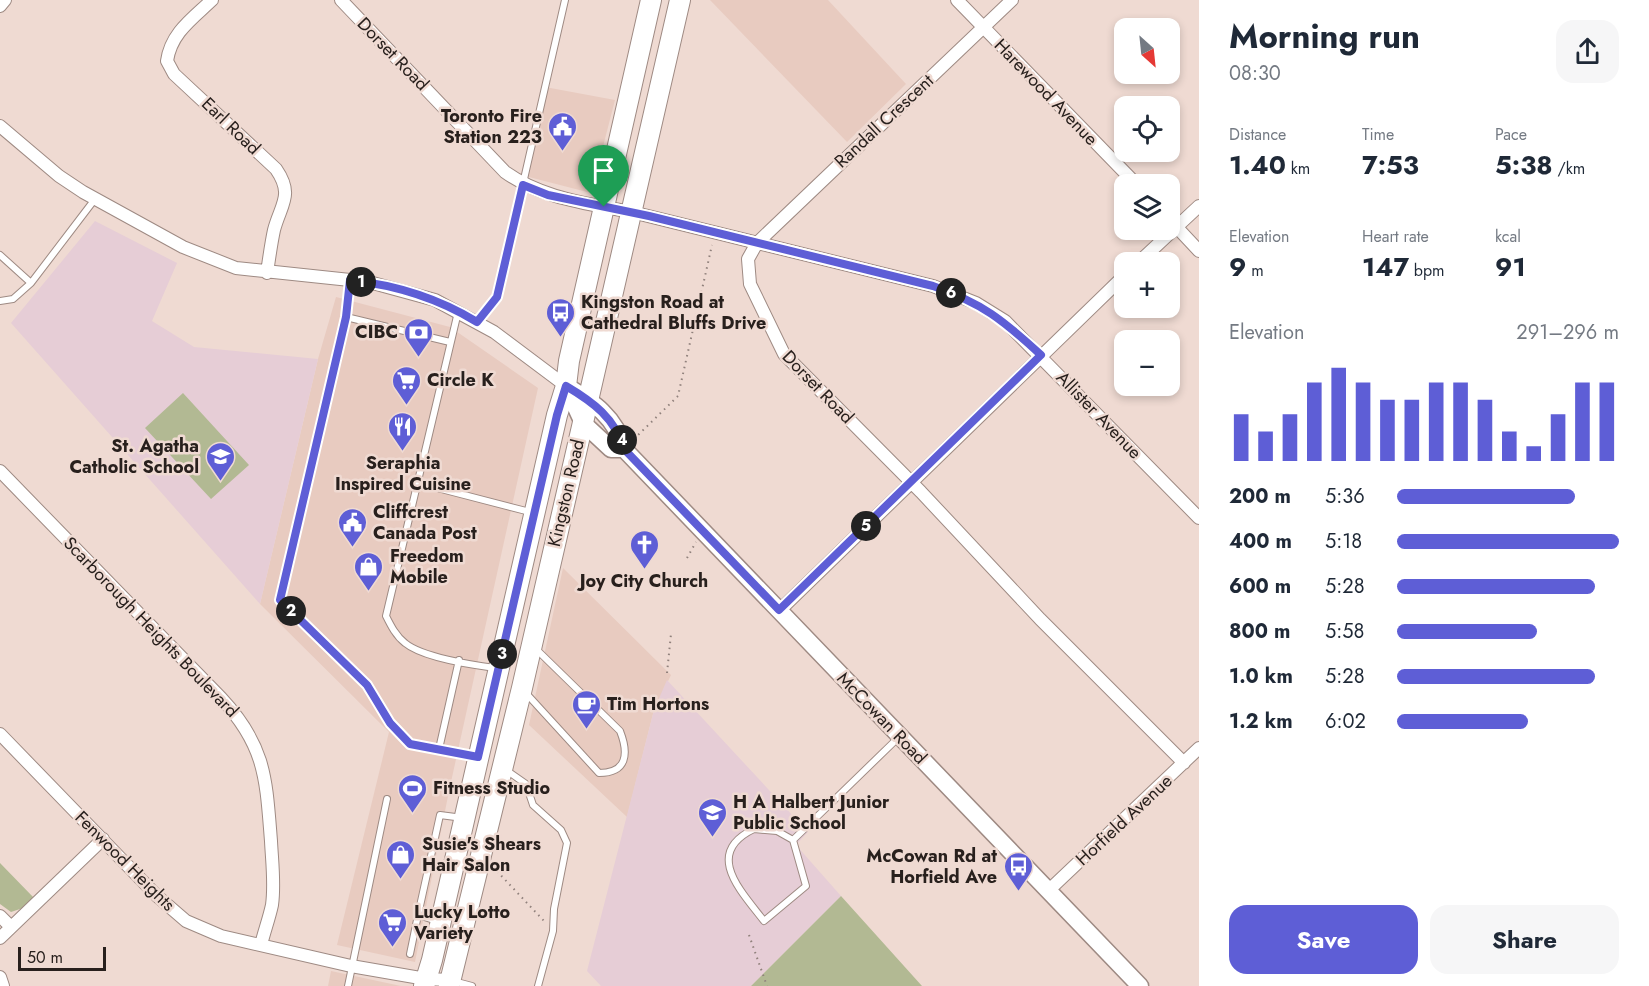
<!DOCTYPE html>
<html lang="en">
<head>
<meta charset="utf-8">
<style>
	:root { --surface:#fff; --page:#f6f6f7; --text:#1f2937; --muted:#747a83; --accent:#5e5ed6 }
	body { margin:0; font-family:Jost,sans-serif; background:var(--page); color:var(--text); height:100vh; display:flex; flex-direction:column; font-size:22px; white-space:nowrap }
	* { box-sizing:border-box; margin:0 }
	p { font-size:20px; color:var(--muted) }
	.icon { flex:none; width:33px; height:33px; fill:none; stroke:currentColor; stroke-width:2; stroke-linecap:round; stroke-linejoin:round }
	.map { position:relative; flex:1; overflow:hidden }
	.panel { display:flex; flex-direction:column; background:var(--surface); width:450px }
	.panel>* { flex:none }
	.needle { width:39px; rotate:153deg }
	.controls { position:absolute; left:1114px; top:18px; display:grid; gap:12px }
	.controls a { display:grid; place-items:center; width:66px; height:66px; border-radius:12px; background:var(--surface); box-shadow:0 3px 9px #0003; font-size:30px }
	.scale { position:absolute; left:18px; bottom:15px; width:88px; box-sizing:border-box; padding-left:6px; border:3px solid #28201d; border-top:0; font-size:16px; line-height:21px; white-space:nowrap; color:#28201d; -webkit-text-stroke:4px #efdad2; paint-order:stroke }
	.pin { position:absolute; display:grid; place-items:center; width:51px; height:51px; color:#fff; margin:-62px -26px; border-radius:50% 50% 50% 0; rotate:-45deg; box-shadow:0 0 6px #0007 }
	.pin .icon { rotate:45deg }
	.km { position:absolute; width:30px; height:30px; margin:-15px; border-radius:50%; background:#222; color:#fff; font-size:16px; line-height:30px; text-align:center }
	.round { display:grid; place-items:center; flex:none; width:63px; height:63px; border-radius:18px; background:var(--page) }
	.head { display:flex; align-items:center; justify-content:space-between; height:102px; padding:0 30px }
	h1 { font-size:33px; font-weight:700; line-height:45px }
	.figures { display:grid; grid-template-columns:repeat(3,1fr); gap:9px; height:102px; padding:6px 30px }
	.figures div { display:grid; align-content:center }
	.figures b { font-size:26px; font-weight:700 }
	.figures small { font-size:16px; font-weight:400 }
	.figures p { font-size:16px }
	.chart { height:168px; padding:12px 30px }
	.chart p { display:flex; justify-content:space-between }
	.chart svg { width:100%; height:108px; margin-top:6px; stroke:var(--accent); stroke-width:6 }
	.action { display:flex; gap:12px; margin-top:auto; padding:12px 30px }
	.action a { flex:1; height:69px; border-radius:18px; background:var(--accent); color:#fff; font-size:24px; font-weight:700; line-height:69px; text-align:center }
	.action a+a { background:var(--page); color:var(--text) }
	ul { padding:0 30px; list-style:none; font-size:20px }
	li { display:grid; grid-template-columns:96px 72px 1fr; align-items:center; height:45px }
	li i { height:15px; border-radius:8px; background:var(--accent) }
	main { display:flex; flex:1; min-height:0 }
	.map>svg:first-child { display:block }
	.built { fill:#e8cbc0 }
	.education { fill:#e6cdd6 }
	.green { fill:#b2b993 }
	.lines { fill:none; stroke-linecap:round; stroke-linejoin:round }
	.service-casing { stroke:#9e8a83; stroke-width:8 }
	.minor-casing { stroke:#9e8a83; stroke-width:14 }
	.tertiary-casing { stroke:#9e8a83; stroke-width:19 }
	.primary-casing { stroke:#9e8a83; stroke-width:22 }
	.path { stroke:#90817c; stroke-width:2; stroke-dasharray:1.5 4.5; stroke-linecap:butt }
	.service { stroke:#fff; stroke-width:6 }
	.minor { stroke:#fff; stroke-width:12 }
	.tertiary { stroke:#fff; stroke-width:16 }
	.primary { stroke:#fff; stroke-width:20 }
	.route-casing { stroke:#fff; stroke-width:12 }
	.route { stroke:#5e5ed6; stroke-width:8 }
	.labels { text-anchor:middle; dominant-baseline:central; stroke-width:5; stroke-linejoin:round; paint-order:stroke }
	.street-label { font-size:18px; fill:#28201d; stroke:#efdad2 }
	.poi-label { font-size:18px; font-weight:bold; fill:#28201d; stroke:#efdad2; text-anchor:start }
</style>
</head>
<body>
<main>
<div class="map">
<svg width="1199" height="986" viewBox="0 0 1199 986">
	<rect width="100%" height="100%" fill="#efdad2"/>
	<!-- built -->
	<path class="built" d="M710,0H828L906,84L847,142Z
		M545,87L615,100L591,193L525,176Z
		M336,297L450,327L538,388L449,791L415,962L337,945L389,732L260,604L318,359Z
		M563,568L671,675L654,710L627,817L529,725Z
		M331,971L401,986H328Z"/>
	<!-- education -->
	<path class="education" d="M95,221L177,263L152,321L194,347L318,359L260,604L11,323Z
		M667,680L808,832L796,845L841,896L751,986H601L587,971L654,710Z"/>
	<!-- green -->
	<path class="green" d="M183,393L249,465L211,499L145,428Z
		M0,863L34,898L23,908L11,912L0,904Z
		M841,896L922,986H751Z"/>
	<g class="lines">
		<defs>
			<path id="service" d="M0,255L31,283
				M0,301L13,299L31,283L95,199
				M458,312L386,616C391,626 396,636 405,643C422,657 472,665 495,668
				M346,317L350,280
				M477,322L497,297L565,0
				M450,342L346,317L280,600L367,685L390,723L410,744L475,756
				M418,483L530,512
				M524,691L599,773C627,773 629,754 620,731L536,649
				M439,749L459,660
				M506,770L526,784L533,805L561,830L567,843L554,909L553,931L538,986
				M754,829L777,831L793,840L806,886L764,921C741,891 703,853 754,829Z
				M793,840L899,737
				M437,921L418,915L440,815L463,818
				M410,954L418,915
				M453,981L472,986
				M348,986L387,799"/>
			<path id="minor" d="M212,0C192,19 171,33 167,61L174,74L276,169C294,195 281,204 274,230C271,244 269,259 267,273
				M341,0L505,172C547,202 599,204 648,216C743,240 838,263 933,286L976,303L1005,321L1199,518
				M957,0L1136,184
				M1012,0L757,243L748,259L750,284L784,354L921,492L1040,619L1184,763
				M0,6L5,0
				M0,126L59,176L83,192L183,247L236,268L369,282L435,300L494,332L566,386
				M1170,220L1199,251
				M1139,262L1199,206
				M0,471L221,698C266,746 266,779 271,841C272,862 275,884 272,905C269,919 264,932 261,945
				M779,611L1125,275
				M0,734L157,896L186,921L221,936L351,966L426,979L450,980
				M1048,891L1199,748
				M0,916L11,927
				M0,938L103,839
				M0,977L3,986"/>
			<path id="tertiary" d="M566,386C593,402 616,417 624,449L1140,986
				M566,386L583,423L611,449H624"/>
			<path id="primary" d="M424,986L432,960L557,415L566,386L569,361L651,0
				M449,986L522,688L680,0"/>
		</defs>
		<!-- service casing -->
		<use href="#service" class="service-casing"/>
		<!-- minor casing -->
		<use href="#minor" class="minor-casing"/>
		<!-- tertiary casing -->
		<use href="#tertiary" class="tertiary-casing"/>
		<!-- primary casing -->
		<use href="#primary" class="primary-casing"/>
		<!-- path -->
		<path class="path" d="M634,439L678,396L712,245
			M687,558L696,542
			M667,673L671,634
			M493,867L545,922
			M749,935L767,986"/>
		<!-- service -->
		<use href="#service" class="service"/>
		<!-- minor -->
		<use href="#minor" class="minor"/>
		<!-- tertiary -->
		<use href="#tertiary" class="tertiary"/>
		<!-- primary -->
		<use href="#primary" class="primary"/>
	</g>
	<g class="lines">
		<defs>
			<path id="route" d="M523,185L548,195L649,216L933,286C982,303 1003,320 1041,355L779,610L624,449C615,418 593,402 566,386L557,415L478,757L410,744L390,723L367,685L280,600L346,317L350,280C395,285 438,298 477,322L497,297Z"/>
		</defs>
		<!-- route casing -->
		<use href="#route" class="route-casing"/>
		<!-- route -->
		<use href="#route" class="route"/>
	</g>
	<!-- icons -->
	<defs>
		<symbol id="civic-pin" viewBox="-11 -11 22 30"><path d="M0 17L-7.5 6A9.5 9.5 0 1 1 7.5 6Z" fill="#5e5ed6" stroke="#efdad2"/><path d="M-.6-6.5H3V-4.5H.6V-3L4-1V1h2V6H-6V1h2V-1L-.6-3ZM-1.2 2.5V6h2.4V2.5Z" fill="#fff"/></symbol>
		<symbol id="bus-pin" viewBox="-11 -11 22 30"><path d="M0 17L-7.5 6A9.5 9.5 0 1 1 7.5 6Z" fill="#5e5ed6" stroke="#efdad2"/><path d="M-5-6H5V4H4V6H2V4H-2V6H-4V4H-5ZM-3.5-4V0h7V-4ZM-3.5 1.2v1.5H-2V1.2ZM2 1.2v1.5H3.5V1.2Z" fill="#fff"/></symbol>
		<symbol id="bank-pin" viewBox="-11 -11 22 30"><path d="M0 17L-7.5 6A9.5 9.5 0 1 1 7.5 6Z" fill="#5e5ed6" stroke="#efdad2"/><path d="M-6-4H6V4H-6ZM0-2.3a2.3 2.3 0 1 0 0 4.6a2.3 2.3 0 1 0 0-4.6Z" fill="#fff"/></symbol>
		<symbol id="supermarket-pin" viewBox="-11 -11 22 30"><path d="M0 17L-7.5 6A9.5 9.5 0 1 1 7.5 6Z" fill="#5e5ed6" stroke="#efdad2"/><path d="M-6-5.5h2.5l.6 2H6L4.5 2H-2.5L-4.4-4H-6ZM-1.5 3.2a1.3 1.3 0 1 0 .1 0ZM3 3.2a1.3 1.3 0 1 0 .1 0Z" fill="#fff"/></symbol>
		<symbol id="restaurant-pin" viewBox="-11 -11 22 30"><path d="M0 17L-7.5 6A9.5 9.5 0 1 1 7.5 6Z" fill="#5e5ed6" stroke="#efdad2"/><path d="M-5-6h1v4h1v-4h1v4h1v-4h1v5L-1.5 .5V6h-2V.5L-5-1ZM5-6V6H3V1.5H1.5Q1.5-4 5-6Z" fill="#fff"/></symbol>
		<symbol id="school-pin" viewBox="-11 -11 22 30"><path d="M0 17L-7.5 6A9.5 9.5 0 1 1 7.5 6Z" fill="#5e5ed6" stroke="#efdad2"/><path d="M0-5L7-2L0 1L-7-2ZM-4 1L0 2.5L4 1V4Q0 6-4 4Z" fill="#fff"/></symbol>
		<symbol id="church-pin" viewBox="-11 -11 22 30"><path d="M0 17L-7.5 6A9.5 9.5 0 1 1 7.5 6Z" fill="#5e5ed6" stroke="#efdad2"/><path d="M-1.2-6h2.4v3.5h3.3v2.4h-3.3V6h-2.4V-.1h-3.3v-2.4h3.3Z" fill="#fff"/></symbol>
		<symbol id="shop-pin" viewBox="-11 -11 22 30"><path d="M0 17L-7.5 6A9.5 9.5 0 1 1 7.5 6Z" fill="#5e5ed6" stroke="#efdad2"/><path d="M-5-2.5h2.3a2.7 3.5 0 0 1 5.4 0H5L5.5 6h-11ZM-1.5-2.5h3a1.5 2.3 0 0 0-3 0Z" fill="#fff"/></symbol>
		<symbol id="cafe-pin" viewBox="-11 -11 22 30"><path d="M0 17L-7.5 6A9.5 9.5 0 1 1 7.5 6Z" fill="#5e5ed6" stroke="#efdad2"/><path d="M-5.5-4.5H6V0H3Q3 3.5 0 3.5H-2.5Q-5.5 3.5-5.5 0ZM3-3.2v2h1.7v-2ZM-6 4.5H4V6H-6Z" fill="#fff"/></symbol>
		<symbol id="stadium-pin" viewBox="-11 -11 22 30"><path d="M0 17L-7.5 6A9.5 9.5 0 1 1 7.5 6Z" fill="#5e5ed6" stroke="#efdad2"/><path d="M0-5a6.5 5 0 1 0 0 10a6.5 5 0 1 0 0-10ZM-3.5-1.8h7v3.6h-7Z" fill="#fff"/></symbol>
	</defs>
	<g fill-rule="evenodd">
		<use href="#civic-pin" x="546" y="110" width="33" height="45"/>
		<use href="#bus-pin" x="544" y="296" width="33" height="45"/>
		<use href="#bank-pin" x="402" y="316" width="33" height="45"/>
		<use href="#supermarket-pin" x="390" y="364" width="33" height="45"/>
		<use href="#restaurant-pin" x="386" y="410" width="33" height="45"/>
		<use href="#school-pin" x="204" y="440" width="33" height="45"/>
		<use href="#civic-pin" x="336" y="506" width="33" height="45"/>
		<use href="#church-pin" x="628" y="528" width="33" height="45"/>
		<use href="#shop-pin" x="352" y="550" width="33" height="45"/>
		<use href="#cafe-pin" x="570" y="688" width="33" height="45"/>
		<use href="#stadium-pin" x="396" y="772" width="33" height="45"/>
		<use href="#school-pin" x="696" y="796" width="33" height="45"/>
		<use href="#shop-pin" x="384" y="838" width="33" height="45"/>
		<use href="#bus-pin" x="1002" y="850" width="33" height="45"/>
		<use href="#supermarket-pin" x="376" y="906" width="33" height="45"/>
	</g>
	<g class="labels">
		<!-- street labels -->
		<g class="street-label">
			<text transform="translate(393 54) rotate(46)">Dorset Road</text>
			<text transform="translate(1046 92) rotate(46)">Harewood Avenue</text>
			<text transform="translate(884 121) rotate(-43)">Randall Crescent</text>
			<text transform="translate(231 126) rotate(44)">Earl Road</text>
			<text transform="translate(818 387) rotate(46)">Dorset Road</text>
			<text transform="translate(1099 415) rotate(46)">Allister Avenue</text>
			<text transform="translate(566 493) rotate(-77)">Kingston Road</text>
			<text transform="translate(151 627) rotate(46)">Scarborough Heights Boulevard</text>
			<text transform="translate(882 718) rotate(46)">McCowan Road</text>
			<text transform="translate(1124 820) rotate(-43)">Horfield Avenue</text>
			<text transform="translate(125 861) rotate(45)">Fenwood Heights</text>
		</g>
		<!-- poi labels -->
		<g class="poi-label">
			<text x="542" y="116" text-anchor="end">Toronto Fire<tspan x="542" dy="21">Station 223</tspan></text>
			<text x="581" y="302">Kingston Road at<tspan x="581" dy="21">Cathedral Bluffs Drive</tspan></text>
			<text x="398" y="332" text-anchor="end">CIBC</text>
			<text x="427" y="380">Circle K</text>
			<text x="199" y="446" text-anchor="end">St. Agatha<tspan x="199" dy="21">Catholic School</tspan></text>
			<text x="403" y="463" text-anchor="middle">Seraphia<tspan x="403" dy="21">Inspired Cuisine</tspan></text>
			<text x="373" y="512">Cliffcrest<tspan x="373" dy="21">Canada Post</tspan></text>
			<text x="390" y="556">Freedom<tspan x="390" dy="21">Mobile</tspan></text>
			<text x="644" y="581" text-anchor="middle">Joy City Church</text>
			<text x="607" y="704">Tim Hortons</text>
			<text x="433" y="788">Fitness Studio</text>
			<text x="733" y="802">H A Halbert Junior<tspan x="733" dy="21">Public School</tspan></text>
			<text x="422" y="844">Susie's Shears<tspan x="422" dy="21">Hair Salon</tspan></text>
			<text x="997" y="856" text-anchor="end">McCowan Rd at<tspan x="997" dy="21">Horfield Ave</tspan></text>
			<text x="414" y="912">Lucky Lotto<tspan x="414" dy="21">Variety</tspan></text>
		</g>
	</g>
</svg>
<div class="controls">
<a><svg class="needle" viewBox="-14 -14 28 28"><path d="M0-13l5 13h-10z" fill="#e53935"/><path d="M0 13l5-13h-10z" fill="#747a83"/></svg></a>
<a><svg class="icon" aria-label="locate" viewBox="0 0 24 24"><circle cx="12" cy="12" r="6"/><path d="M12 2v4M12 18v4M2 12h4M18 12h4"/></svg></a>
<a><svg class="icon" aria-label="layers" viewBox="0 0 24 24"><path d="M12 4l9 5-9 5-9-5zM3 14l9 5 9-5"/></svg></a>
<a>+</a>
<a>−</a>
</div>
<div class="scale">50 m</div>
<div class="pin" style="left:604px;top:207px;background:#1e9e55"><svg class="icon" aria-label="arrive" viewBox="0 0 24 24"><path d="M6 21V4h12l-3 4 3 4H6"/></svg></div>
<b class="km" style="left:361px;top:282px">1</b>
<b class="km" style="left:291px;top:611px">2</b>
<b class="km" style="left:502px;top:654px">3</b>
<b class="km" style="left:622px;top:440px">4</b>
<b class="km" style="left:866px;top:526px">5</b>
<b class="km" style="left:951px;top:293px">6</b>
</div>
<section class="panel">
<div class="head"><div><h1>Morning run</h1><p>08:30</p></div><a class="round"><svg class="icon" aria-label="share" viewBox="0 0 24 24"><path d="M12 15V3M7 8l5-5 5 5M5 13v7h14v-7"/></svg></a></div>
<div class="figures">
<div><p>Distance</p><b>1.40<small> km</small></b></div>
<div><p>Time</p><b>7:53</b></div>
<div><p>Pace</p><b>5:38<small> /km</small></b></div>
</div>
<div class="figures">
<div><p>Elevation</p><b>9<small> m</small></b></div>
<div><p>Heart rate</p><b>147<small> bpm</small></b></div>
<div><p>kcal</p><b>91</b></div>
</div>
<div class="chart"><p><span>Elevation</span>291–296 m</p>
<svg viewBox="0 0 160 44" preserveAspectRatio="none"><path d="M5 44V25M15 44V32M25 44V25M35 44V12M45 44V6M55 44V12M65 44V19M75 44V19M85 44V12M95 44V12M105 44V19M115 44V32M125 44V38M135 44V25M145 44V12M155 44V12"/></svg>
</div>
<ul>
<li><b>200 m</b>5:36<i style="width:80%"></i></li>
<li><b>400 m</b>5:18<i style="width:100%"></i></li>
<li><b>600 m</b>5:28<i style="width:89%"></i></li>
<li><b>800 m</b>5:58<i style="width:63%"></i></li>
<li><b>1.0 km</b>5:28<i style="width:89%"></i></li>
<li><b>1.2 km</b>6:02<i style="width:59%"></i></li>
</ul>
<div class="action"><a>Save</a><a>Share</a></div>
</section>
</main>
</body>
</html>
